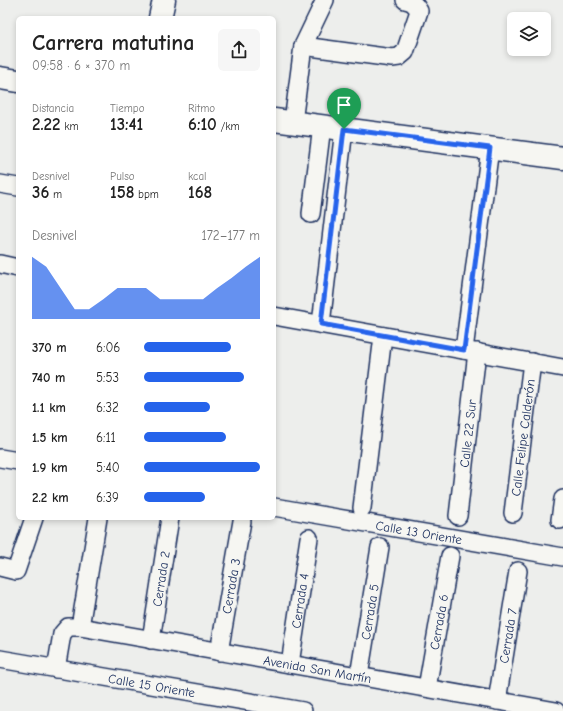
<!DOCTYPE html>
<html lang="es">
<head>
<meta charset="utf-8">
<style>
	:root { --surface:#fff; --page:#f6f6f6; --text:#222; --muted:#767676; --accent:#2563eb }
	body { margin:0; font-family:"Comic Neue",sans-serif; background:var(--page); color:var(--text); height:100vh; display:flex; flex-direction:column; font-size:15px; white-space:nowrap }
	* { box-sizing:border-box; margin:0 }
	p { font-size:13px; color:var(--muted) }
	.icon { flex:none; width:22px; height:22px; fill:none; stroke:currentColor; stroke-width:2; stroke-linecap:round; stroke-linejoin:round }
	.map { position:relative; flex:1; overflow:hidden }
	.sheet { position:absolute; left:16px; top:16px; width:260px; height:504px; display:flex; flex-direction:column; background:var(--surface); border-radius:6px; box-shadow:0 2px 6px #0003 }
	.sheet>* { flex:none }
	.buttons { position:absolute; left:507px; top:12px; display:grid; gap:8px }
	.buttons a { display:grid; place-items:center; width:44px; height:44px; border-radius:6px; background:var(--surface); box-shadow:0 2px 6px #0003; font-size:20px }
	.pin { position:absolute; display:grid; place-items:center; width:34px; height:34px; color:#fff; margin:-41px -17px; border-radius:50% 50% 50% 0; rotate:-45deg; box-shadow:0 0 4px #0007 }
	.pin .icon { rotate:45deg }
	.round { display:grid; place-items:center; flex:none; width:42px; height:42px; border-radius:6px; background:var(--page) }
	.headline { display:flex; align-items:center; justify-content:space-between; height:68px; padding:0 16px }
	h1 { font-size:22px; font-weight:700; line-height:30px }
	.metrics { display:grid; grid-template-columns:repeat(3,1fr); gap:6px; height:68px; padding:4px 16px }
	.metrics div { display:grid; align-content:center }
	.metrics b { font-size:17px; font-weight:700 }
	.metrics small { font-size:11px; font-weight:400 }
	.metrics p { font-size:11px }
	.chart { height:112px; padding:8px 16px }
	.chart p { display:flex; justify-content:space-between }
	.chart svg { width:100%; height:72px; margin-top:4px; fill:var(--accent); opacity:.7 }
	ul { padding:0 16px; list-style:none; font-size:13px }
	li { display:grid; grid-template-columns:64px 48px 1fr; align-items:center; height:30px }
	li i { height:10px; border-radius:5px; background:var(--accent) }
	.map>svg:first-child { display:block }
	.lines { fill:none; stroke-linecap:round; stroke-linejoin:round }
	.minor-casing { stroke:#1b2f5e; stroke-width:20 }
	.major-casing { stroke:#1b2f5e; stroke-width:25 }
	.minor { stroke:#f6f6f2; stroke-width:17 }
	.major { stroke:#f6f6f2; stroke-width:22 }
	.route-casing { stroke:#fff; stroke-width:8 }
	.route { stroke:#2563eb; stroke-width:5 }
	.labels { text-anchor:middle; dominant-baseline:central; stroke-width:4; stroke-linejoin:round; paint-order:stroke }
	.street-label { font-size:13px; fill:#1b2f5e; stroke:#f6f6f2 }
</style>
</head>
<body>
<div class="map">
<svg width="563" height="711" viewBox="0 0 563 711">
	<rect width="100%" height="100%" fill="#edeeec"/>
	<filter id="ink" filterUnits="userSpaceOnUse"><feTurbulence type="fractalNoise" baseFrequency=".025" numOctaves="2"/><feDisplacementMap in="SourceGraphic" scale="8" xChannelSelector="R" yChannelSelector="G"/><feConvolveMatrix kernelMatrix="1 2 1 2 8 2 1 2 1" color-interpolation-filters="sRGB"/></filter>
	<g filter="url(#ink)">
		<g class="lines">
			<defs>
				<g id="minor">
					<path d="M303,46L392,58L399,57L405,52L419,11C415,4 412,1 405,0"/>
					<path d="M293,122L303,46L325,0"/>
					<path d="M0,184L18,187"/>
					<path d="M311,214L322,126"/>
					<path d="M0,264L18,268"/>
					<path d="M274,316L563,368"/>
					<path d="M321,324L344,129"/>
					<path d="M464,350L490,148"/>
					<path d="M0,458L18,461"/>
					<path id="s1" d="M274,507L563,557"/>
					<path d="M362,508L383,336"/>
					<path id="s2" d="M513,513L532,362"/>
					<path id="s3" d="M458,516L477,352"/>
					<path d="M560,520L563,499"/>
					<path d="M0,567L16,571L34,518"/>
					<path d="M80,627L98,518"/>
					<path id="s4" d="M151,640L170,518"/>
					<path id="s5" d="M219,652L242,521"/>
					<path id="s6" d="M0,659L303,711"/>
					<path id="s7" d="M290,664L309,538"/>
					<path id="s8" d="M56,669L62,634L68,627H80L556,711"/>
					<path id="s9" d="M359,676L380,547"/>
					<path id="s10" d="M427,688L450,556"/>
					<path id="s11" d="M497,701L518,571"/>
				</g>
				<path id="major" d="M160,18L164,0
					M0,78L18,81
					M274,120L563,158"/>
			</defs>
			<!-- minor casing -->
			<use href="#minor" class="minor-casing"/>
			<!-- major casing -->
			<use href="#major" class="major-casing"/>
			<!-- minor -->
			<use href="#minor" class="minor"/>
			<!-- major -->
			<use href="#major" class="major"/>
		</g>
	</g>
	<g class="lines" filter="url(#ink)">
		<defs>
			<path id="route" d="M344,129L490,148L464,350L321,324Z"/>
		</defs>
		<!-- route casing -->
		<use href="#route" class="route-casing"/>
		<!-- route -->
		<use href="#route" class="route"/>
	</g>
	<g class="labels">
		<!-- street labels -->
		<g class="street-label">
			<text stroke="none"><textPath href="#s3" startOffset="83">Calle 22 Sur</textPath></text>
			<text stroke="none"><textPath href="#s2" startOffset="76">Calle Felipe Calderón</textPath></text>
			<text stroke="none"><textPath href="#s1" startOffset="147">Calle 13 Oriente</textPath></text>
			<text stroke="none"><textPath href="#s4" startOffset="62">Cerrada 2</textPath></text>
			<text stroke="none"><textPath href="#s5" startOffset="67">Cerrada 3</textPath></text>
			<text stroke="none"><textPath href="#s7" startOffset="64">Cerrada 4</textPath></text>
			<text stroke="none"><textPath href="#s9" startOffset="65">Cerrada 5</textPath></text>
			<text stroke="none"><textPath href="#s10" startOffset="67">Cerrada 6</textPath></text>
			<text stroke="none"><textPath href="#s11" startOffset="66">Cerrada 7</textPath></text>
			<text stroke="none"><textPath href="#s8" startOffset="298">Avenida San Martín</textPath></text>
			<text stroke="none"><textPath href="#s6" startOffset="154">Calle 15 Oriente</textPath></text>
		</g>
	</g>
</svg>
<div class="buttons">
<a><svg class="icon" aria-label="layers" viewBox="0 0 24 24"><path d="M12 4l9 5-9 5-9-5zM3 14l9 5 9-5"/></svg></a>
</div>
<div class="pin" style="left:344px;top:129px;background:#1e9e55"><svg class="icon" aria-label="arrive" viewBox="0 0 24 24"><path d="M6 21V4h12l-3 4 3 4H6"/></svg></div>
<section class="sheet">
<div class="headline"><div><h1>Carrera matutina</h1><p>09:58 · 6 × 370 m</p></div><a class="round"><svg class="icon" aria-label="share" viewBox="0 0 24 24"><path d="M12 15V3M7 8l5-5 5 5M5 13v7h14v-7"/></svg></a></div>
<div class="metrics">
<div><p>Distancia</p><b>2.22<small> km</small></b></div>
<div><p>Tiempo</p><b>13:41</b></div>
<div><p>Ritmo</p><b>6:10<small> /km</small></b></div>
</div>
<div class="metrics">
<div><p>Desnivel</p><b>36<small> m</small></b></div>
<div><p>Pulso</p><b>158<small> bpm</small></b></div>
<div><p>kcal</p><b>168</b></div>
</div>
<div class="chart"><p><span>Desnivel</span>172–177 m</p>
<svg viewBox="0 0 160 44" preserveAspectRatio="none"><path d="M0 44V6L10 12L20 25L30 38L40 38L50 32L60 25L70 25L80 25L90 32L100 32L110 32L120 32L130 25L140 19L150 12L160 6V44z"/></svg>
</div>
<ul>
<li><b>370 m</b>6:06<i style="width:75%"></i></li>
<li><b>740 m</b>5:53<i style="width:86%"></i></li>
<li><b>1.1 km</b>6:32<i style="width:57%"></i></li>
<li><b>1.5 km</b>6:11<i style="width:71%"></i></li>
<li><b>1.9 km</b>5:40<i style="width:100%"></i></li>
<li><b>2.2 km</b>6:39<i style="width:53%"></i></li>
</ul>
</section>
</div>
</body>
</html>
